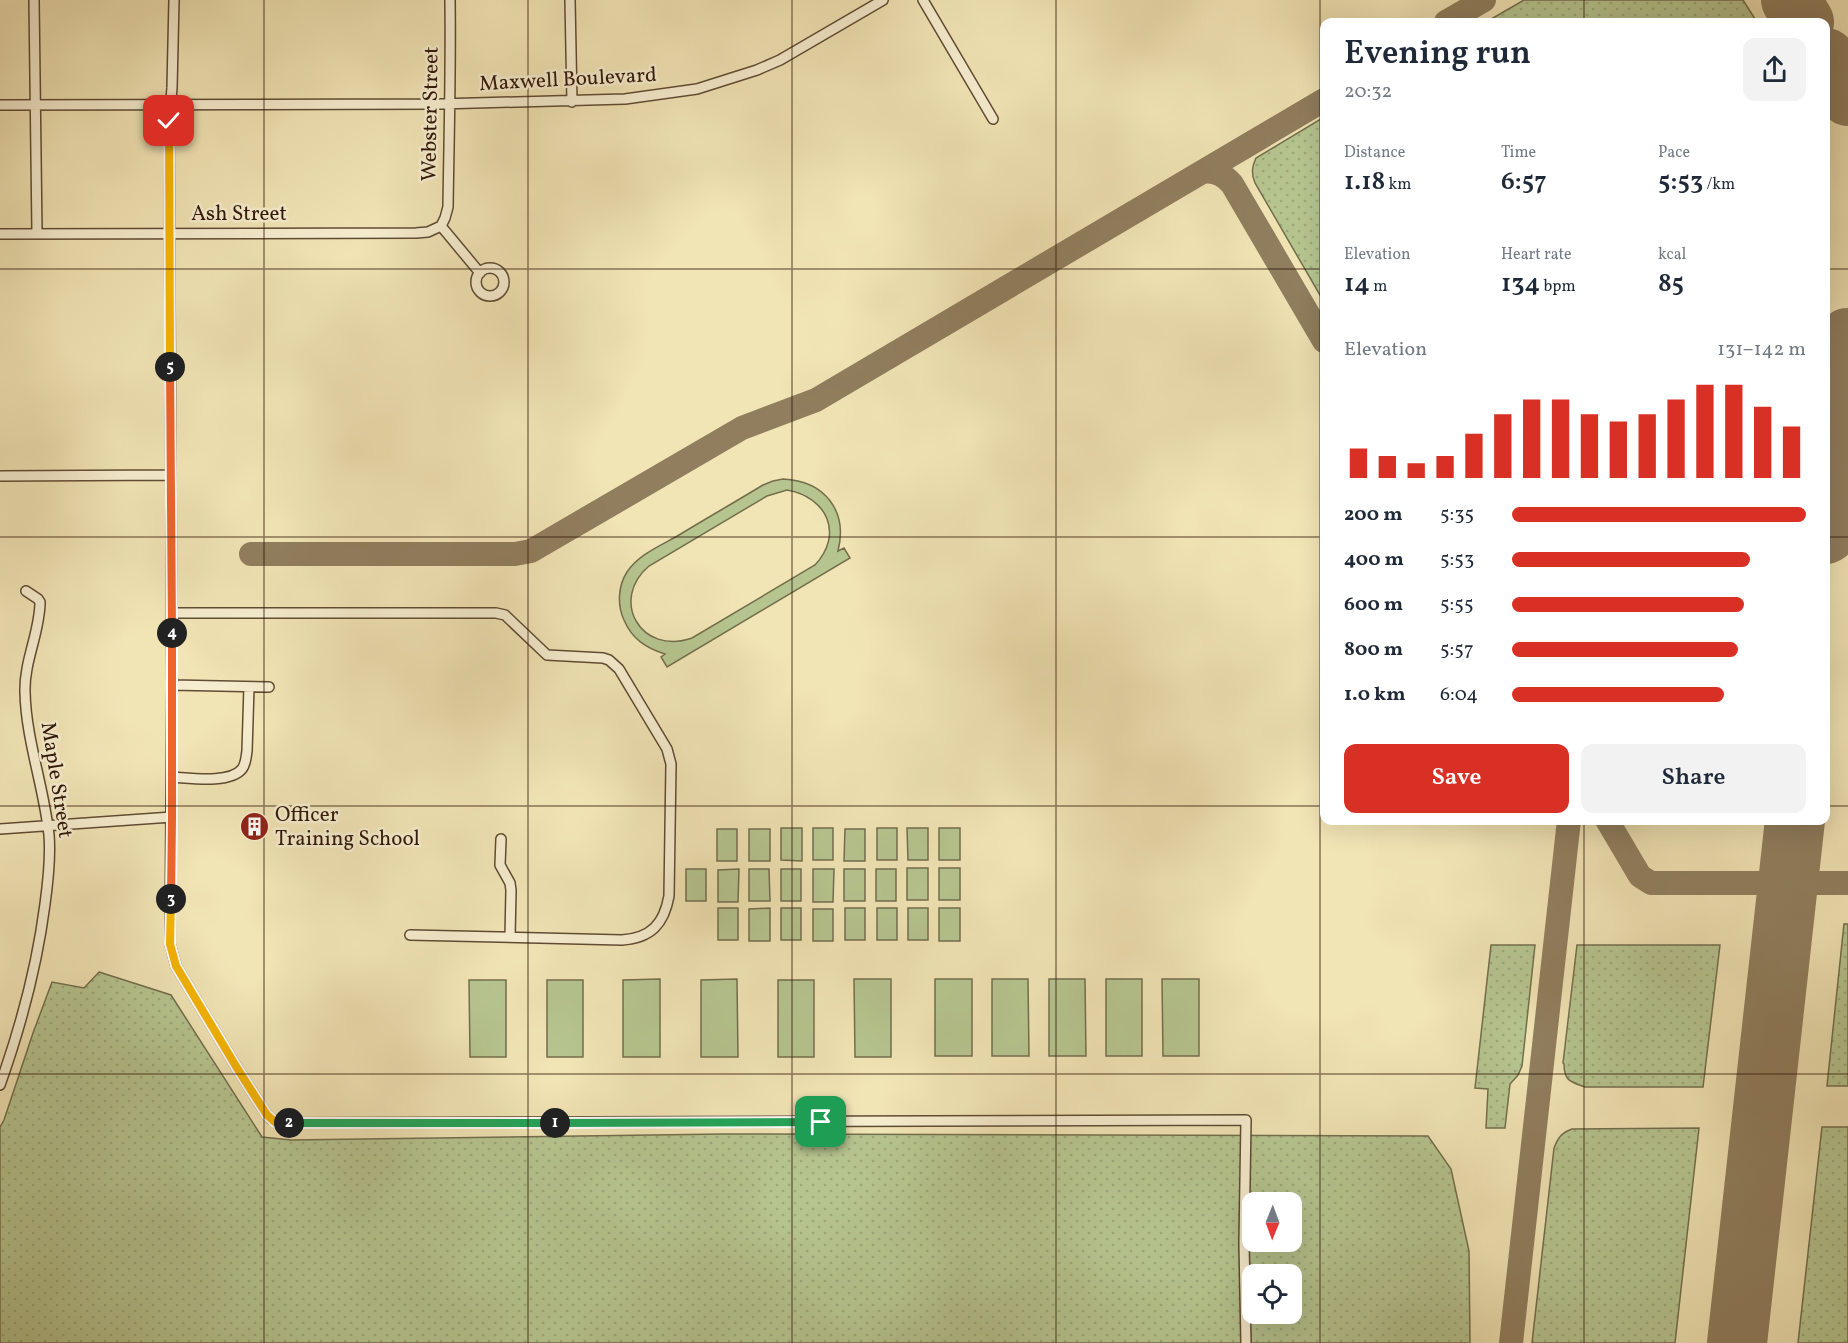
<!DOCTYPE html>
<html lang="en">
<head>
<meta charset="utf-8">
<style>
	:root { --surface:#fff; --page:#f2f2f3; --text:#1f2937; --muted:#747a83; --accent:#d93025 }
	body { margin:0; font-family:Vollkorn,serif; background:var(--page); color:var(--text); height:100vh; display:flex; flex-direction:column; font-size:22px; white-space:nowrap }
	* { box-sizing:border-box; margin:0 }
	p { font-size:20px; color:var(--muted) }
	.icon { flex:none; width:33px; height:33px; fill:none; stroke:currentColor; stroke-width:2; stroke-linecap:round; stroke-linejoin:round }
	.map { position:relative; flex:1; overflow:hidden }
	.drawer { position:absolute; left:1320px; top:18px; width:510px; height:807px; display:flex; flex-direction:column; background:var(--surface); border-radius:12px; box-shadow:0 6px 24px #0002 }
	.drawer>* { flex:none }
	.needle { width:39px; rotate:181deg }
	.fabs { position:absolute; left:1242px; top:1192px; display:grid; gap:12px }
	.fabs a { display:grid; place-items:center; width:60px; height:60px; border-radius:12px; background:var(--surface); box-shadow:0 6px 24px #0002; font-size:30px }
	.pin { position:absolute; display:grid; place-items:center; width:51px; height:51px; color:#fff; margin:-26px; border-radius:12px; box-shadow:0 3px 9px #0006 }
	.km { position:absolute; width:30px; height:30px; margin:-15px; border-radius:50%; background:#222; color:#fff; font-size:16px; line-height:30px; text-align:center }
	.round { display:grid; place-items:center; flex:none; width:63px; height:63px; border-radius:12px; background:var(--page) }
	.head { display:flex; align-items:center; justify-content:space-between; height:102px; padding:0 24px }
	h1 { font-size:33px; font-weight:600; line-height:45px }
	.stats { display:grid; grid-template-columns:repeat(3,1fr); gap:9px; height:102px; padding:6px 24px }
	.stats div { display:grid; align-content:center }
	.stats b { font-size:26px; font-weight:600 }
	.stats small { font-size:16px; font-weight:400 }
	.stats p { font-size:16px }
	.chart { height:168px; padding:12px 24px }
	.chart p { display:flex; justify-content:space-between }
	.chart svg { width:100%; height:108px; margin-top:6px; stroke:var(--accent); stroke-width:6 }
	.primary-button { display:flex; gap:12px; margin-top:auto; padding:12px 24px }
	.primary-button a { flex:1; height:69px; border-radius:12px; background:var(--accent); color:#fff; font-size:24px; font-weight:600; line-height:69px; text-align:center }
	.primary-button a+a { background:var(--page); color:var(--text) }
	ul { padding:0 24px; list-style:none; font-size:20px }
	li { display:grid; grid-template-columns:96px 72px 1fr; align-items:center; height:45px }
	li i { height:15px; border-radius:8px; background:var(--accent) }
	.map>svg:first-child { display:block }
	.grass { fill:url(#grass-dots); stroke:#736e4c; stroke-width:1.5; fill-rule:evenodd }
	.park { fill:#b6c590; stroke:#736e4c; stroke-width:1.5; fill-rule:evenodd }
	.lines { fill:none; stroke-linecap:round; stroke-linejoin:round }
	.taxiway { stroke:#907e5e; stroke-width:24 }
	.runway { stroke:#907e5e; stroke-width:60 }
	.minor-casing { stroke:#604b33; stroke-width:12 }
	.minor { stroke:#f6edcf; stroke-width:9 }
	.split-1-casing { stroke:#fff; stroke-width:12 }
	.split-2-casing { stroke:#fff; stroke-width:12 }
	.split-3-casing { stroke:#fff; stroke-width:12 }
	.split-4-casing { stroke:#fff; stroke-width:12 }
	.split-5-casing { stroke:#fff; stroke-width:12 }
	.split-6-casing { stroke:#fff; stroke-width:12 }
	.split-1 { stroke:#22a559; stroke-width:8 }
	.split-2 { stroke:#22a559; stroke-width:8 }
	.split-3 { stroke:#f5b400; stroke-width:8 }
	.split-4 { stroke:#f0652b; stroke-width:8 }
	.split-5 { stroke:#f0652b; stroke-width:8 }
	.split-6 { stroke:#f5b400; stroke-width:8 }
	.grid { fill:none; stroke:#301808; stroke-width:1.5; stroke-opacity:0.55 }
	.labels { text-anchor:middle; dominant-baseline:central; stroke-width:5; stroke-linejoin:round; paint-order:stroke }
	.street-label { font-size:21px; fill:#301808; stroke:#f6edcf }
	.poi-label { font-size:21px; fill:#301808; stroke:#f6edcf; text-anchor:start }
</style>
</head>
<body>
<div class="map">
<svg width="1848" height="1343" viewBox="0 0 1848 1343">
	<defs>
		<pattern id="grass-dots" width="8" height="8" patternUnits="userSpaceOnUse" patternTransform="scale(1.5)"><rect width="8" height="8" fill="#b6c590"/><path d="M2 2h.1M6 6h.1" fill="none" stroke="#9da87b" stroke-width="1.8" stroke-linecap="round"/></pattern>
	</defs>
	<rect width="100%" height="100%" fill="#f1e4b5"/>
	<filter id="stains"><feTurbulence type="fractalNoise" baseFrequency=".00333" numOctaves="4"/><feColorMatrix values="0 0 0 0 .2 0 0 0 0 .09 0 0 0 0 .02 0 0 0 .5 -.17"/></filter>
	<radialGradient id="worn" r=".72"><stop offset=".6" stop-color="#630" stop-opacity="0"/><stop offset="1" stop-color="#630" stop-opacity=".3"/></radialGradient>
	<!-- grass -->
	<path class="grass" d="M1524,0H1743L1757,22H1486Z
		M1324,117V302L1255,183C1251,173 1252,167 1256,158Z
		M1844,924H1848V1086H1827Z
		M1491,945H1535L1522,1066L1518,1075L1510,1084L1505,1128H1486L1488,1089L1475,1088Z
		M1577,945H1720L1703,1087H1585C1572,1082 1564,1082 1564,1064L1563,1063Z
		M99,972L171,995L262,1137L291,1140L724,1134L1428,1136L1451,1169L1469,1251L1470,1343H0V1127L4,1120L33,1033L52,982L84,988ZM1252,1203H1292V1242H1252ZM1252,1275H1292V1314H1252Z
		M1822,1127H1848V1343H1798Z
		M1699,1128L1675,1343H1532L1554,1148C1558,1138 1561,1133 1572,1129Z"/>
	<!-- park -->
	<path class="park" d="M783,479C825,481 848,511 838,551L844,548L850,558L667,667L661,657L665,654C646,648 632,639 624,620C617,605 618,586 627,572C639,554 662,545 679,535C707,518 735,502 763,485L773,481ZM787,490C827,497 844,534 815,565L692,638C641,656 609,600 649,566L767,496Z
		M781,828H802V861L781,860Z
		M813,828H833V860H813Z
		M877,828H897V860H877Z
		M907,828H928V860H908Z
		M939,828H960V860H939Z
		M717,829H737V861H717Z
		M749,829H770V861H749Z
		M845,829H865V861H844Z
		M907,868H928V900H907Z
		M939,868H960V900H939Z
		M686,869H706V901H686Z
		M739,869L738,902H718V870Z
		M749,869H769L770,901H749Z
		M781,869H801V901H781Z
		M813,869H834L833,902H813Z
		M844,869H865V901H844Z
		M876,869H896V901H876Z
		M718,908H738V940H718Z
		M770,908V941H749V909Z
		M781,908H801V940H781Z
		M845,908H865V940H845Z
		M877,908H897V940H877Z
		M908,908H928V940H908Z
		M939,908H960V941H939Z
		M813,909H833V941H813Z
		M660,979V1057H623V980Z
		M737,979L738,1057H701V980Z
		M854,979H891V1057H855Z
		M935,979H972V1056H935Z
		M992,979H1028L1029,1056H992Z
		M1049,979H1085L1086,1056H1049Z
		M1106,979H1142V1056H1106Z
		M1162,979H1199V1056H1163Z
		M469,980H506V1057H470Z
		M547,980H583V1057H547Z
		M778,980H814V1057H778Z"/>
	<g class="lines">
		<!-- taxiway -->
		<path class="taxiway" d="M1446,22L1484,0
			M1203,172C1214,170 1224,175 1232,184L1324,341
			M1847,338L1848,324
			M251,554H515L531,551L742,428L816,400L1324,100
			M1607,820L1640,876L1651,883H1848
			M1511,1343L1569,820"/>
		<!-- runway -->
		<path class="runway" d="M1791,0L1804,22
			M1826,58L1848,96
			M1826,534L1847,338
			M1737,1343L1795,820"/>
		<defs>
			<path id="minor" d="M34,0L37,233
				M174,0L172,88L169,121L172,685L170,944L176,966L237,1068L267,1115L271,1119L281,1123L1246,1120L1244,1243L1246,1343
				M570,0L572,102
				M923,0L993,119
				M0,105L440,104L625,99L697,89L757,70L780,60L883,0
				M441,226L445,218L448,207C449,138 451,69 450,0
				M441,226L480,273
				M0,234L416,233L428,232L441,226
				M476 282a14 14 0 1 1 28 0a14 14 0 1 1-28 0Z
				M0,476L171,475
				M172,613H496L505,615L547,655L603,658L609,660L619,669L667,749L671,764L669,896C664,924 651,938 622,940L410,935
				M172,685L269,687
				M172,777C190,778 230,784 242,769C246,764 246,757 247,751L249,687
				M0,829L172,817
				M501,839L500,865L510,883L511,890L510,937
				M0,1085C21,1026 37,966 45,904C48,882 51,858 49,835C44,787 26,740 25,692C24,661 40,632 40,602L38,599L26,591"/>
		</defs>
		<!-- minor casing -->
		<use href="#minor" class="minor-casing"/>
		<!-- minor -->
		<use href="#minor" class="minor"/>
	</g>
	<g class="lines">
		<defs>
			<path id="split-1" d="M555,1123L821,1122"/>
			<path id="split-2" d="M289,1123H555"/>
			<path id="split-3" d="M171,899L170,944L176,966L237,1068L267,1115L275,1122L289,1123"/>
			<path id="split-4" d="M171,899L172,818V633"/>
			<path id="split-5" d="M170,367L172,633"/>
			<path id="split-6" d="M169,121L170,367"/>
		</defs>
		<!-- split-1 casing -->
		<use href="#split-1" class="split-1-casing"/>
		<!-- split-2 casing -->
		<use href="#split-2" class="split-2-casing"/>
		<!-- split-3 casing -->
		<use href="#split-3" class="split-3-casing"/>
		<!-- split-4 casing -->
		<use href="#split-4" class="split-4-casing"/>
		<!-- split-5 casing -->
		<use href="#split-5" class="split-5-casing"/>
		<!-- split-6 casing -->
		<use href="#split-6" class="split-6-casing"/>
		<!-- split-1 -->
		<use href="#split-1" class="split-1"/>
		<!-- split-2 -->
		<use href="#split-2" class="split-2"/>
		<!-- split-3 -->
		<use href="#split-3" class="split-3"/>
		<!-- split-4 -->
		<use href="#split-4" class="split-4"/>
		<!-- split-5 -->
		<use href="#split-5" class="split-5"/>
		<!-- split-6 -->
		<use href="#split-6" class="split-6"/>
	</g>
	<!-- grid -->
	<path class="grid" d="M264,0V1343M528,0V1343M792,0V1343M1056,0V1343M1320,0V1343M1584,0V22M0,269H1324M1826,269H1848M0,537H1324M1826,537H1848M0,806H1324M1826,806H1848M1584,820V1343M0,1074H1848"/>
	<!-- icons -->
	<defs>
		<symbol id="building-disc" viewBox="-11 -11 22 22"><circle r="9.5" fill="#8f2418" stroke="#f6edcf"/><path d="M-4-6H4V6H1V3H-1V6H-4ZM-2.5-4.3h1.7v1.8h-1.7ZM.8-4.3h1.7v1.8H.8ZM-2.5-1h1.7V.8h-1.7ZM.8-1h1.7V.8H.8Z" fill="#fff"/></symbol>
	</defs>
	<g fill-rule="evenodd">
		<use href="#building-disc" x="238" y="810" width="33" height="33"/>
	</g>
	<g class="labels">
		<!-- street labels -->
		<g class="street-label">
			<text transform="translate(568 80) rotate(-3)">Maxwell Boulevard</text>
			<text transform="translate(431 114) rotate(-89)">Webster Street</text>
			<text x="239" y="214">Ash Street</text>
			<text transform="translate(56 780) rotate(81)">Maple Street</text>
		</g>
		<!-- poi labels -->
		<g class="poi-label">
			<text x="275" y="815">Officer<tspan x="275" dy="24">Training School</tspan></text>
		</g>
	</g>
	<rect width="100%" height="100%" filter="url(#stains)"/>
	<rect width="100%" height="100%" fill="url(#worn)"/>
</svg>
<div class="fabs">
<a><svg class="needle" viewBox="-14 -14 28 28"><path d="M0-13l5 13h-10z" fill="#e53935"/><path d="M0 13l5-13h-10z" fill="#747a83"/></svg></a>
<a><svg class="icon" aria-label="locate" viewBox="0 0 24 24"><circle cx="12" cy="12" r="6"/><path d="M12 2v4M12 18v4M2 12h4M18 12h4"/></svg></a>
</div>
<div class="pin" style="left:821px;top:1122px;background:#1e9e55"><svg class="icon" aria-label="arrive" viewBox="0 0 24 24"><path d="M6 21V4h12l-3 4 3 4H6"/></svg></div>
<div class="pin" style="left:169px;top:121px;background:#d93025"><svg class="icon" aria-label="check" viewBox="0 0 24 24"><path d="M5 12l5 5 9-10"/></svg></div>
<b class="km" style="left:555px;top:1123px">1</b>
<b class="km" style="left:289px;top:1123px">2</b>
<b class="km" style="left:171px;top:899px">3</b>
<b class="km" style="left:172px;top:633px">4</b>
<b class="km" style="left:170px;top:367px">5</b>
<section class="drawer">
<div class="head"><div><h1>Evening run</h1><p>20:32</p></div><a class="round"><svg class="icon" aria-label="share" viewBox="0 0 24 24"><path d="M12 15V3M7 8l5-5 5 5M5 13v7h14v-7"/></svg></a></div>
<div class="stats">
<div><p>Distance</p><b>1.18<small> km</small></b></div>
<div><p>Time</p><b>6:57</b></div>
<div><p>Pace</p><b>5:53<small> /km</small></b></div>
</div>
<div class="stats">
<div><p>Elevation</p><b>14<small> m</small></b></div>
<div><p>Heart rate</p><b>134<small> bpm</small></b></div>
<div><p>kcal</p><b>85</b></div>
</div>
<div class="chart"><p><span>Elevation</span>131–142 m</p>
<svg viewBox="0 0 160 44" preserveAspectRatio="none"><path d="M5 44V32M15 44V35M25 44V38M35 44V35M45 44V26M55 44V18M65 44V12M75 44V12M85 44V18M95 44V21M105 44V18M115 44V12M125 44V6M135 44V6M145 44V15M155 44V23"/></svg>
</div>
<ul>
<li><b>200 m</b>5:35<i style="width:100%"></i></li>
<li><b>400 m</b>5:53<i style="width:81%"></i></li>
<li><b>600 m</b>5:55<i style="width:79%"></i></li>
<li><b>800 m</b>5:57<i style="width:77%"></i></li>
<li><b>1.0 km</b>6:04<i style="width:72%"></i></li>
</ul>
<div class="primary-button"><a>Save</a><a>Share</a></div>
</section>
</div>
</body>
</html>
